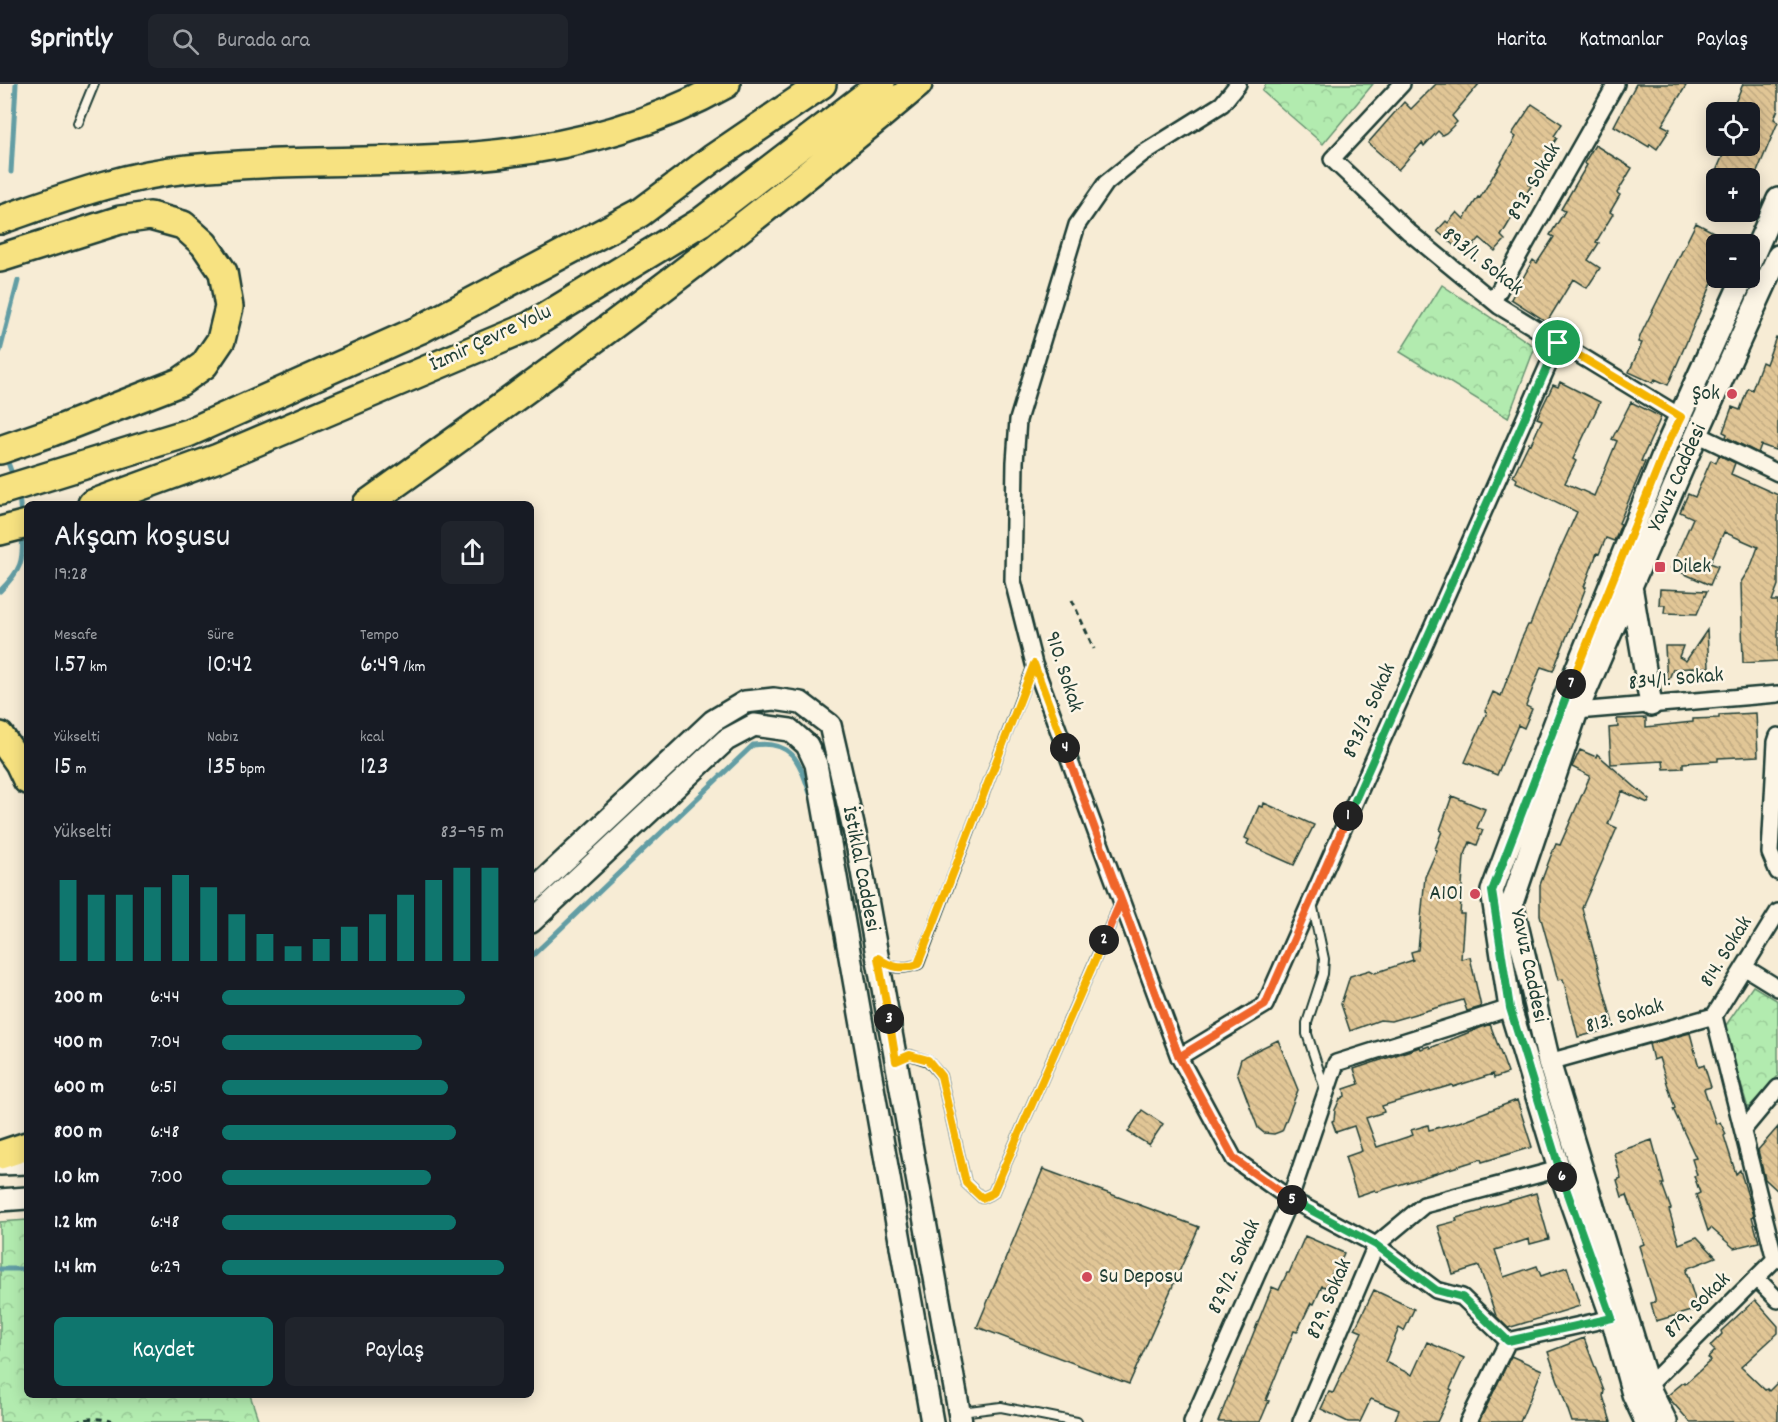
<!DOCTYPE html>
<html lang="tr">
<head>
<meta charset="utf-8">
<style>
	:root { --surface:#171b24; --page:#20242c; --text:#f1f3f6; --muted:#9ea1a6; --line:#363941; --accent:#0f766e }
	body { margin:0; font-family:Dekko,sans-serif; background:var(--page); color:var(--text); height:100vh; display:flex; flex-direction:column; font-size:22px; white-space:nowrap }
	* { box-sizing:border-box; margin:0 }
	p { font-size:20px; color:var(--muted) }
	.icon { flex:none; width:33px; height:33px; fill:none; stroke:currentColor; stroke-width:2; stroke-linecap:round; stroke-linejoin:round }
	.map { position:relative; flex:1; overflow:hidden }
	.side { position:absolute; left:24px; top:417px; width:510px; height:897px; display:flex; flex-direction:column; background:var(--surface); border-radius:9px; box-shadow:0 3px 15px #0003 }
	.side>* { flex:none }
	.tools { position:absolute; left:1706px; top:18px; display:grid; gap:12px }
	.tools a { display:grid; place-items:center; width:54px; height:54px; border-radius:9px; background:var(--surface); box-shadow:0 3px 15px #0003; font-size:30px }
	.pin { position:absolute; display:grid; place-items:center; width:51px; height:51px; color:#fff; margin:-26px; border:3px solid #fff; border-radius:50%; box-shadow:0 2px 6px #0007 }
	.km { position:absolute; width:30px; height:30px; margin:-15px; border-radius:50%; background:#222; color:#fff; font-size:16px; line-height:30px; text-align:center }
	.round { display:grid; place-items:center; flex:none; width:63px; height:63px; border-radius:9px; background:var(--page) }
	.headline { display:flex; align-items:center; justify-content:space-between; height:102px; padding:0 30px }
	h1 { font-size:33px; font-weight:600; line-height:45px }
	.figures { display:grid; grid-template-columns:repeat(3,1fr); gap:9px; height:102px; padding:6px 30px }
	.figures div { display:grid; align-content:center }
	.figures b { font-size:26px; font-weight:600 }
	.figures small { font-size:16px; font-weight:400 }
	.figures p { font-size:16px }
	.chart { height:168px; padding:12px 30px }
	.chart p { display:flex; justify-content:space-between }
	.chart svg { width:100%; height:108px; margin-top:6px; stroke:var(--accent); stroke-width:6 }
	.button { display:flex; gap:12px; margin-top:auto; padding:12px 30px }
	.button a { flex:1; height:69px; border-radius:9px; background:var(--accent); color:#fff; font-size:24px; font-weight:600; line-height:69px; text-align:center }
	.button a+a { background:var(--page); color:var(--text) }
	ul { padding:0 30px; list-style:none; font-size:20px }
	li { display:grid; grid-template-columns:96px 72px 1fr; align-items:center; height:45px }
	li i { height:15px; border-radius:8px; background:var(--accent) }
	header { display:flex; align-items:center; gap:36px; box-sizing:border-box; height:84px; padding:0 30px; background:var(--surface); border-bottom:2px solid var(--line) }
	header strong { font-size:28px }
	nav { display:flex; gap:33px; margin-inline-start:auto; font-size:21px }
	.search { width:420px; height:54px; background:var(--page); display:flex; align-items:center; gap:15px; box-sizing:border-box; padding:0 21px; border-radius:9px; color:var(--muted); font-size:22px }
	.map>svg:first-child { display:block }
	.forest { fill:url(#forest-crowns); stroke:#689472; stroke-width:1.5 }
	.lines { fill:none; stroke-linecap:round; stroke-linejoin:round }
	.stream { stroke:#629da4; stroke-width:5 }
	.building { fill:url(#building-back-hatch); stroke:#1f3d34; stroke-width:1.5 }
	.service-casing { stroke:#1f3d34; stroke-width:12 }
	.minor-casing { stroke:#1f3d34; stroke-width:20 }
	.secondary-casing { stroke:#1f3d34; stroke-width:26 }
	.motorway-casing { stroke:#1f3d34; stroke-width:32 }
	.path { stroke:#1f3d34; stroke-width:3; stroke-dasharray:6 4.5; stroke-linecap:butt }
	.service { stroke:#fcf5e5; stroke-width:8 }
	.minor { stroke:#fcf5e5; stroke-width:15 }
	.secondary { stroke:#fcf5e5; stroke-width:21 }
	.motorway { stroke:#f7e281; stroke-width:27 }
	.split-1-casing { stroke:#fff; stroke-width:12 }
	.split-2-casing { stroke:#fff; stroke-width:12 }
	.split-3-casing { stroke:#fff; stroke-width:12 }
	.split-4-casing { stroke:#fff; stroke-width:12 }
	.split-5-casing { stroke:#fff; stroke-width:12 }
	.split-6-casing { stroke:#fff; stroke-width:12 }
	.split-7-casing { stroke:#fff; stroke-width:12 }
	.split-8-casing { stroke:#fff; stroke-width:12 }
	.split-1 { stroke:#22a559; stroke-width:8 }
	.split-2 { stroke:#f0652b; stroke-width:8 }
	.split-3 { stroke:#f5b400; stroke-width:8 }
	.split-4 { stroke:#f5b400; stroke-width:8 }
	.split-5 { stroke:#f0652b; stroke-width:8 }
	.split-6 { stroke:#22a559; stroke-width:8 }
	.split-7 { stroke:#22a559; stroke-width:8 }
	.split-8 { stroke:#f5b400; stroke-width:8 }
	.poi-dot { fill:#d1495b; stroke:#fcf5e5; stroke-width:2 }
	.labels { text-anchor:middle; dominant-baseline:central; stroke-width:5; stroke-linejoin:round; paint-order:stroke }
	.street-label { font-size:22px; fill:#1f3d34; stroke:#fcf5e5 }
	.poi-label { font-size:22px; fill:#1f3d34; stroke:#fcf5e5; text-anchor:end }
</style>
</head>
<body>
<header>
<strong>Sprintly</strong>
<div class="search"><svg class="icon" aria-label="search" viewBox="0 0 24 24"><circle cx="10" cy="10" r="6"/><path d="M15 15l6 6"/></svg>Burada ara</div>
<nav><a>Harita</a><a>Katmanlar</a><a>Paylaş</a></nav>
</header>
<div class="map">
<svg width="1778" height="1338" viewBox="0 0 1778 1338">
	<defs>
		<pattern id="forest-crowns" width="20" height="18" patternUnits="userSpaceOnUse" patternTransform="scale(1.5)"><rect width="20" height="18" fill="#b2ebaf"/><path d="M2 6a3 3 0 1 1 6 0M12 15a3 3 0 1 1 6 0" fill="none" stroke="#99ca97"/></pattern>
		<pattern id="building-back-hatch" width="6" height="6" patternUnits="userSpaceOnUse" patternTransform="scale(1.5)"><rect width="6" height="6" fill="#e1c696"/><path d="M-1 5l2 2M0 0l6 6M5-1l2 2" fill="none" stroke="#c1ab82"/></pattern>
	</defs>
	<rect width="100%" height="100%" fill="#f7ecd5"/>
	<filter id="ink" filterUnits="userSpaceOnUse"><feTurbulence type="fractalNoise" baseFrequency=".0167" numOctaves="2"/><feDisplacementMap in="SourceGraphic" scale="12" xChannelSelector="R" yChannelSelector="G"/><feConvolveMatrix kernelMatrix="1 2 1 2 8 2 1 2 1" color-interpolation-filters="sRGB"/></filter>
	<g filter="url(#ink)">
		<!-- forest -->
		<path class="forest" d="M1266,0H1373L1323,60L1262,7Z
			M1442,201L1535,263L1508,334L1400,268Z
			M1753,902L1778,917V992L1748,1024L1724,944Z
			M27,1136V1311H250L259,1338H0V1138Z"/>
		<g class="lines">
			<!-- stream -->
			<path class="stream" d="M11,88L16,0
				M0,267L18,197
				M6,373L14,395
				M19,409L21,433
				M0,507C21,486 24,478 22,448
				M531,873L753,661C796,655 800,682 812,715
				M0,1185H27"/>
		</g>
		<!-- building -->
		<path class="building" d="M1436,0H1479L1452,32L1457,38L1446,49L1442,51L1438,47L1424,62L1422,59L1398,86L1368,59L1404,18L1411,25Z
			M1636,0H1687L1662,41L1670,45L1657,65L1650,60L1649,63L1614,42Z
			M1743,0H1778V25L1774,35L1778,38L1749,107V93L1713,94L1727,62H1749V28H1731Z
			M1532,20L1562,40L1554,52L1557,54L1538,83L1528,100L1531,102L1501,152L1505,156L1495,167L1480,154L1465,171L1437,147L1446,137L1448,139L1457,128L1464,135L1478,113L1480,114L1516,53L1512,50Z
			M1595,61L1632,84L1617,109L1620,111L1610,128L1613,130L1596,158L1599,159L1588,176L1600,184L1587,204L1573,195L1547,238L1511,215L1533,176L1537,179L1554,153L1550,151L1565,127L1561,125L1587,81L1584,79Z
			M1696,139L1721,152L1716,160V190L1668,301L1655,295L1653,299L1629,288L1642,259L1638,258L1641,250Z
			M1776,253L1778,254V359L1775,366L1761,361L1758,369L1726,353L1727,350L1723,348L1732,323L1740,326L1748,304L1752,306L1762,278L1766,280Z
			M1560,298L1600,318L1573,375L1576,377L1565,399L1594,412L1617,357L1612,355L1631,318L1661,333L1641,377L1645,378L1619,439L1621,440L1614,457L1606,454L1599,470L1597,469L1584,503H1586L1580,519L1553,587L1541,583L1526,622L1532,625L1524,644L1518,641L1497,691L1465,678L1487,628L1485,627L1493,608L1501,612L1521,556L1528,541H1530L1557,472L1577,428L1516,398L1517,395L1513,392L1529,359L1531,360L1542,336L1537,334L1553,301L1558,303Z
			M1719,371L1735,379L1731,390L1778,411V501L1772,517H1778V577L1743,579L1741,498L1751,482L1758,463L1724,448L1710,479L1718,482L1710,501L1671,484L1693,434L1680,428L1688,410L1695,413L1711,376L1716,379Z
			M1660,505L1707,507L1697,530L1664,529L1665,521H1659Z
			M1707,546L1709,583L1673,585L1667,600L1665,562H1683L1679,573L1686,577Z
			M1756,629L1758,672L1718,674V677L1683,679V684L1664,685L1663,677L1611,680L1609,644L1618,643L1617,635L1646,634V643L1693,638V635L1719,634V631Z
			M1580,666L1596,673L1597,670L1650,716L1648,719L1622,707L1608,740L1617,744L1582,824L1614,944L1578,953L1563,895L1558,896L1540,831V801L1550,774L1556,760L1560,761L1590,692L1572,683Z
			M1452,712L1485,725L1477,744L1483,746L1477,761L1470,758L1464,773L1460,830H1464L1461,875L1470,873L1481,923L1467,927L1463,916L1391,937L1380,936L1350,947L1341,920L1350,892L1370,886L1375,889L1413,876L1411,868L1418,866L1425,793L1437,766L1435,765L1442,747L1440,746Z
			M1264,719L1314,741L1294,781L1247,760L1249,756L1245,754L1259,722L1263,723Z
			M1490,940L1508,989L1494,994L1493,990L1453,1003L1452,1001L1408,1014L1382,1022L1384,1028L1366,1034L1377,1063L1413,1051L1411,1046L1428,1041L1429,1046L1459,1038L1517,1016L1532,1063L1482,1078L1481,1075L1376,1108L1375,1106L1357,1112L1345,1073L1362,1067L1354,1042L1336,1048L1332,1037L1334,1036L1335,1026L1340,1015L1345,1012L1344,1005L1359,1000L1354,985L1420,963L1421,965L1429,962L1430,964Z
			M1690,949L1699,983L1704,981L1711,1003L1704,1005L1716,1040L1720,1038L1726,1050L1724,1052L1736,1090L1740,1086L1754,1132L1752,1133L1759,1158L1734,1164L1711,1144L1708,1147L1696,1111L1700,1109L1694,1092L1697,1091L1692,1075L1696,1074L1673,1025L1675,1024L1659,974L1653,976L1649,960Z
			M1278,956L1298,1006L1282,1047L1274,1050L1264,1049L1258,1044L1237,988L1241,975L1245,972Z
			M1142,1026L1163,1040L1149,1061L1128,1048Z
			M1778,1043V1107L1765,1095L1758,1066Z
			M1652,1056L1664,1100H1662L1671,1125L1669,1126L1679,1160L1697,1153L1716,1173L1688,1184L1686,1187L1698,1225L1656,1237L1651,1219L1655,1218V1214L1639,1162L1644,1160L1627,1111L1622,1113L1617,1096L1621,1094L1614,1069Z
			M1043,1085L1199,1143L1129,1300L977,1243Z
			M1536,1109L1549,1155L1530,1160L1529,1155L1495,1166L1504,1193L1537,1182L1541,1192L1567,1183L1580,1222L1508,1244L1496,1232L1479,1182L1453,1190L1438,1142L1457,1137L1456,1134L1482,1127V1125Z
			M1305,1152L1344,1169L1336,1188L1333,1187L1326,1203L1322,1202L1314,1220L1311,1219L1297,1248L1294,1247L1266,1316L1269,1317L1260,1338H1218L1272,1203L1279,1206L1287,1189H1289Z
			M1374,1206L1414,1225L1404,1247L1399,1244L1385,1278L1412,1291L1427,1258L1464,1274L1450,1305L1452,1306L1437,1338H1394L1399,1326L1371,1315L1360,1338H1348L1321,1325L1329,1308L1333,1309L1362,1248L1355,1245Z
			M1755,1216L1778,1242V1249L1741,1283L1765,1306L1767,1305L1769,1307L1778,1298V1338H1690L1667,1312L1684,1298L1685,1300L1711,1276L1708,1274L1715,1267L1710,1262L1722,1250L1721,1247Z
			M1584,1254L1604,1307L1603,1312L1611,1338H1572L1548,1268Z
			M1511,1272L1542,1286L1520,1338H1479Z"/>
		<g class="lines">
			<defs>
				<path id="service" d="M78,39L94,0
					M1312,819L1324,875L1323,890L1307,939V950L1325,1005
					M881,877C894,886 905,885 919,880L1033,581
					M898,977L910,971L928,977L941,992L966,1099L982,1114L993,1109L1120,819
					M961,1328L1001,1323L1077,1338"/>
				<path id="minor" d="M1238,0L1222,20L1142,70L1106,99L1077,141L1018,336L1015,378L1013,497L1034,580L1179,973L1234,1075L1290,1115L1376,1161L1436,1206L1462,1213L1508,1257
					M1402,0L1332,75L1409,148L1499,222L1681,333
					M1493,217L1616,0
					M1697,350L1778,389
					M1569,625L1577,627L1778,610
					M1778,652L1776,658L1770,769L1778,788
					M1744,883L1778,904
					M1714,932L1775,1176
					M1714,932L1778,828
					M1179,973L1265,921L1558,259
					M1549,978L1714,932
					M1743,1046L1778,1004
					M1757,1195L1778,1216
					M1648,1302L1778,1172
					M1192,1338L1290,1115L1336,979L1510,924
					M1301,1338L1376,1161L1424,1121L1559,1085
					M1468,1338L1508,1257L1612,1234"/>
				<path id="secondary" d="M1749,181L1778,115
					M1631,502L1651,621
					M531,808L713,637L745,618L774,615L801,619L830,641L856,754L961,1338
					M531,838L726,656L754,641L790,646L807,661L816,680L932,1338
					M0,1080L27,1079
					M0,1116L27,1114
					M1646,1338L1633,1310L1612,1234L1559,1085L1510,924L1492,807L1561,623L1667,361L1743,194
					M1666,1338L1648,1302L1549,978L1512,819L1577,627L1697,350L1778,172"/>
				<path id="motorway" d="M0,136C61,115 124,91 188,85C284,75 380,80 475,72C562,65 650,43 726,0
					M0,174L120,136L150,132L183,141L204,160L223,188L229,223L221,256L204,281L180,298L52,348L0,366
					M0,407L188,349L419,246L640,129L712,75L822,0
					M92,420L218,374L530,242L701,138L881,0
					M367,420C555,286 742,149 918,0
					M0,447L27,440
					M0,652L19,679L27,696
					M0,1071L27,1062"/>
			</defs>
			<!-- service casing -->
			<use href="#service" class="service-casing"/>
			<!-- minor casing -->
			<use href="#minor" class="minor-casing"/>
			<!-- secondary casing -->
			<use href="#secondary" class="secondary-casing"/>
			<!-- motorway casing -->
			<use href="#motorway" class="motorway-casing"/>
			<!-- path -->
			<path class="path" d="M1072,516L1094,565
				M76,1338C89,1334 99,1333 112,1338"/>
			<!-- service -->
			<use href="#service" class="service"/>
			<!-- minor -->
			<use href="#minor" class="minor"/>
			<!-- secondary -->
			<use href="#secondary" class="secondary"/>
			<!-- motorway -->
			<use href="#motorway" class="motorway"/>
		</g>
	</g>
	<g class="lines" filter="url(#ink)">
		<defs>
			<path id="split-1" d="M1348,732L1558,259"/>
			<path id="split-2" d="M1104,856L1121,817L1179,973L1265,921L1348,732"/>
			<path id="split-3" d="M889,935L896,977L910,971L928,976L941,992L966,1099L982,1114L993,1109L1104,856"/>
			<path id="split-4" d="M889,935L878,874C892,884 902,886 918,880L1034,580L1065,664"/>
			<path id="split-5" d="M1065,664L1179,973L1234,1075L1292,1116"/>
			<path id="split-6" d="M1292,1116L1376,1161L1436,1206L1462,1213L1508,1257L1612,1234L1562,1093"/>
			<path id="split-7" d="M1562,1093L1510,924L1492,807L1571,600"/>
			<path id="split-8" d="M1558,259L1681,333L1667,361L1571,600"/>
		</defs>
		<!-- split-1 casing -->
		<use href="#split-1" class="split-1-casing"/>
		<!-- split-2 casing -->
		<use href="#split-2" class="split-2-casing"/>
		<!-- split-3 casing -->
		<use href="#split-3" class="split-3-casing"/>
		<!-- split-4 casing -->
		<use href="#split-4" class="split-4-casing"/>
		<!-- split-5 casing -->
		<use href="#split-5" class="split-5-casing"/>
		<!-- split-6 casing -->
		<use href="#split-6" class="split-6-casing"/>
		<!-- split-7 casing -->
		<use href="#split-7" class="split-7-casing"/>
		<!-- split-8 casing -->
		<use href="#split-8" class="split-8-casing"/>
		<!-- split-1 -->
		<use href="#split-1" class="split-1"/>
		<!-- split-2 -->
		<use href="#split-2" class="split-2"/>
		<!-- split-3 -->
		<use href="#split-3" class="split-3"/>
		<!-- split-4 -->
		<use href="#split-4" class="split-4"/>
		<!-- split-5 -->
		<use href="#split-5" class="split-5"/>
		<!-- split-6 -->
		<use href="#split-6" class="split-6"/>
		<!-- split-7 -->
		<use href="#split-7" class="split-7"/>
		<!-- split-8 -->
		<use href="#split-8" class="split-8"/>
	</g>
	<!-- markers -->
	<g class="poi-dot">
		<circle cx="1732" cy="310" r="6"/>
		<rect x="1654" y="477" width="12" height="12" rx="3"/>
		<circle cx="1475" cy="810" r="6"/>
		<circle cx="1087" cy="1193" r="6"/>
	</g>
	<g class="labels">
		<!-- street labels -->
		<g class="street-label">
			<text transform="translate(1535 98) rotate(-60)">893. Sokak</text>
			<text transform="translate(1482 178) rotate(38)">893/1. Sokak</text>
			<text transform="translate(491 255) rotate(-25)">İzmir Çevre Yolu</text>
			<text transform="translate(1678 394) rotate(-66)">Yavuz Caddesi</text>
			<text transform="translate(1063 588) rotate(72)">910. Sokak</text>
			<text transform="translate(1676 596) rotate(-5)">834/1. Sokak</text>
			<text transform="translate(1370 627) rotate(-66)">893/3. Sokak</text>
			<text transform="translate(860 785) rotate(79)">İstiklal Caddesi</text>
			<text transform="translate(1727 868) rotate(-58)">814. Sokak</text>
			<text transform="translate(1528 882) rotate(78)">Yavuz Caddesi</text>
			<text transform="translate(1625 933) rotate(-16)">813. Sokak</text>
			<text transform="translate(1235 1183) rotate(-66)">829/2. Sokak</text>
			<text transform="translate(1330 1215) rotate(-67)">829. Sokak</text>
			<text transform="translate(1698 1222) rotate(-45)">879. Sokak</text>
		</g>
		<!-- poi labels -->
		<g class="poi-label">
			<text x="1720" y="310">Şok</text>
			<text x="1672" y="483" text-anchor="start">Dilek</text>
			<text x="1463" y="810">A101</text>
			<text x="1099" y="1193" text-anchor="start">Su Deposu</text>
		</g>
	</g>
</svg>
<div class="tools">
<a><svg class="icon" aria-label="locate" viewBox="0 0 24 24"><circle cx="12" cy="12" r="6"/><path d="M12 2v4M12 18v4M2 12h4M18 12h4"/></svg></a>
<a>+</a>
<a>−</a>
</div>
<div class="pin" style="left:1558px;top:259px;background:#1e9e55"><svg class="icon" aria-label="arrive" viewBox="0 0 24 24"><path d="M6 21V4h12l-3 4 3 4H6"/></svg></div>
<b class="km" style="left:1348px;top:732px">1</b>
<b class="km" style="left:1104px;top:856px">2</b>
<b class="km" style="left:889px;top:935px">3</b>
<b class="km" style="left:1065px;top:664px">4</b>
<b class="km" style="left:1292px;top:1116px">5</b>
<b class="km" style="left:1562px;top:1093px">6</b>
<b class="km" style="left:1571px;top:600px">7</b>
<section class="side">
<div class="headline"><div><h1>Akşam koşusu</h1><p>19:28</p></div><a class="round"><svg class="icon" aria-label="share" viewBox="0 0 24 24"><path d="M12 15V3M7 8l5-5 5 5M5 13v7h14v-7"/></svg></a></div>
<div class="figures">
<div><p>Mesafe</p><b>1.57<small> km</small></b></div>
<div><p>Süre</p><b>10:42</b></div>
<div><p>Tempo</p><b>6:49<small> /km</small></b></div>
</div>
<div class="figures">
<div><p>Yükselti</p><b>15<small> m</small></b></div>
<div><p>Nabız</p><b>135<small> bpm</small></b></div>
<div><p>kcal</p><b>123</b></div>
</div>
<div class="chart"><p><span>Yükselti</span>83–95 m</p>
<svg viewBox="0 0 160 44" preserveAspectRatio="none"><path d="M5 44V11M15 44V17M25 44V17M35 44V14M45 44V9M55 44V14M65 44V25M75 44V33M85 44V38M95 44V35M105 44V30M115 44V25M125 44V17M135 44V11M145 44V6M155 44V6"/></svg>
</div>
<ul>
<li><b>200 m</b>6:44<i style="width:86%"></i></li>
<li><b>400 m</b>7:04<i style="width:71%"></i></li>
<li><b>600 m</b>6:51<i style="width:80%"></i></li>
<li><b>800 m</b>6:48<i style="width:83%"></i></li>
<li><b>1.0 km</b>7:00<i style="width:74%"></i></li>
<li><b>1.2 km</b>6:48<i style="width:83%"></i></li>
<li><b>1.4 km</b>6:29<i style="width:100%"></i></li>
</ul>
<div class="button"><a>Kaydet</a><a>Paylaş</a></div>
</section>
</div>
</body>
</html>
